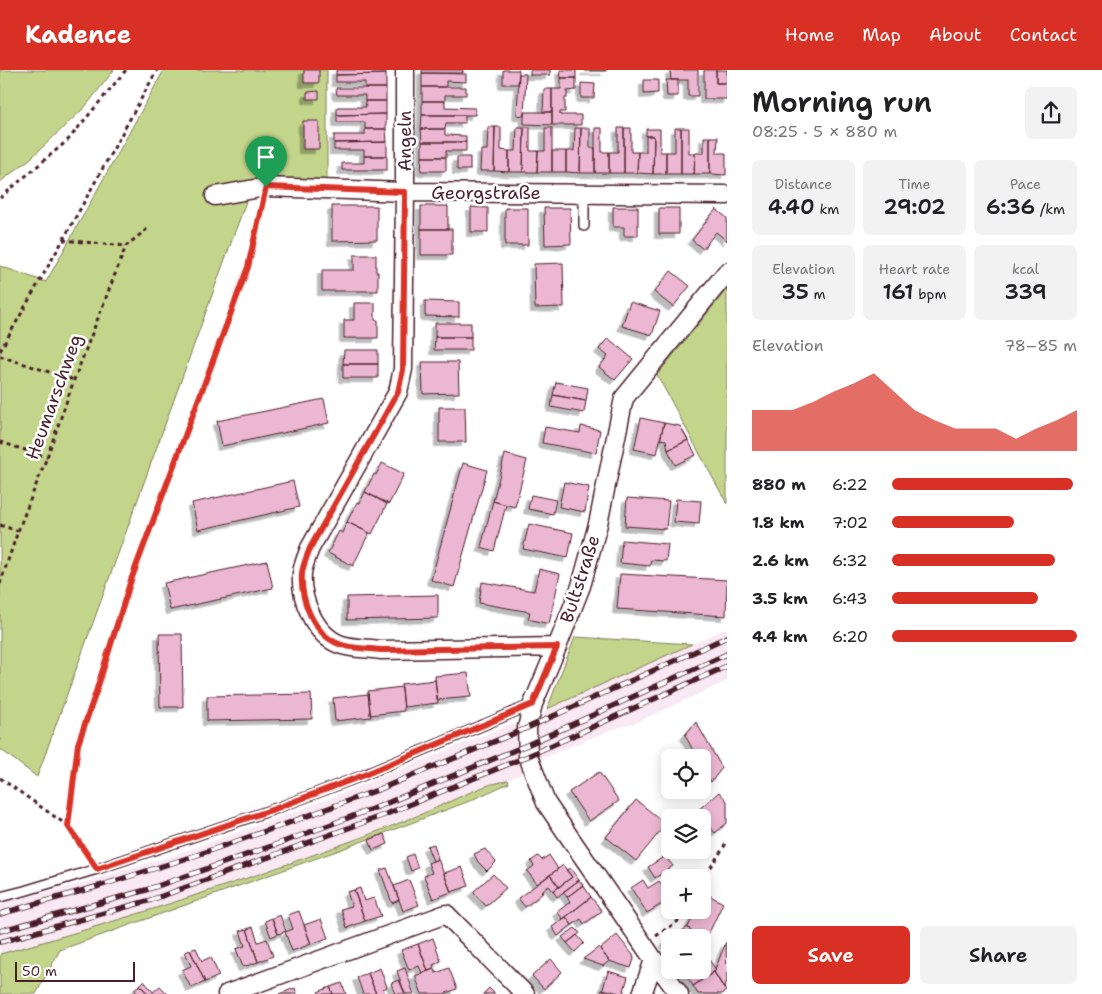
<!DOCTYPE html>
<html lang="en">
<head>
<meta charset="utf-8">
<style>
	:root { --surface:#fff; --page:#f2f2f2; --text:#202124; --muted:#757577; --accent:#d93025 }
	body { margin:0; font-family:"Shantell Sans",sans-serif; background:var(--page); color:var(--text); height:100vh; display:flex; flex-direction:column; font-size:19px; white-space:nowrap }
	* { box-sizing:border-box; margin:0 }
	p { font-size:16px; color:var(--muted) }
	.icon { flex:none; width:28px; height:28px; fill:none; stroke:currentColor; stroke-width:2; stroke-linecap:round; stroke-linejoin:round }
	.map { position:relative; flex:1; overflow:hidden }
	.sheet { display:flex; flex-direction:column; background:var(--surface); width:375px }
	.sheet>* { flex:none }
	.buttons { position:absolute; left:661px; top:679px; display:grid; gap:10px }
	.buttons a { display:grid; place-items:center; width:50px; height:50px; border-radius:8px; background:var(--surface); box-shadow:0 2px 12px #0003; font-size:25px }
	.scale { position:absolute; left:15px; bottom:12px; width:120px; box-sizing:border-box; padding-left:5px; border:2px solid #4a1f2b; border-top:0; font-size:14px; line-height:18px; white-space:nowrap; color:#4a1f2b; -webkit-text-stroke:4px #fff; paint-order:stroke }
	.pin { position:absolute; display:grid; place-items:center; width:42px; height:42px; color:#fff; margin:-51px -21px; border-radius:50% 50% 50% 0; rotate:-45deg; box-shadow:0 0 5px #0007 }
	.pin .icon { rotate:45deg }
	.round { display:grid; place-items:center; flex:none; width:52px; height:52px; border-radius:8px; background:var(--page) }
	.headline { display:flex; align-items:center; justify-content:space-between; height:85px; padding:0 25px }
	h1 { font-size:28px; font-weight:600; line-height:38px }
	.stats { display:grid; grid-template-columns:repeat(3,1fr); gap:8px; height:85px; padding:5px 25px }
	.stats div { display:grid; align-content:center; border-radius:8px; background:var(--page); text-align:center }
	.stats b { font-size:21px; font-weight:600 }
	.stats small { font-size:14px; font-weight:400 }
	.stats p { font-size:14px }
	.chart { height:140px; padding:10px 25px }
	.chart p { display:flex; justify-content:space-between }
	.chart svg { width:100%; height:90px; margin-top:5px; fill:var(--accent); opacity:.7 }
	.primary-button { display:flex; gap:10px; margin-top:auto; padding:10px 25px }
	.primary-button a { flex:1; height:58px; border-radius:8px; background:var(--accent); color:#fff; font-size:20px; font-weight:600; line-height:58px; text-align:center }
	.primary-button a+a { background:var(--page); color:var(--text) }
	ul { padding:0 25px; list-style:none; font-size:16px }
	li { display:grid; grid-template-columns:80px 60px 1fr; align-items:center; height:38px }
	li i { height:12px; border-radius:6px; background:var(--accent) }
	header { display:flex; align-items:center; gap:30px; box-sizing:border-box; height:70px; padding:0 25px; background:var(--accent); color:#fff }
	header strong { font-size:24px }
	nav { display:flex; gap:28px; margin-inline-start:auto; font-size:18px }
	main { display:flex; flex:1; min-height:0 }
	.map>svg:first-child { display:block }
	.built { fill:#f9e9f2 }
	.green { fill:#c2d58b; stroke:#867a5b }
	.building { fill:#ecb7d2; stroke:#4a1f2b; filter:url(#shadow) }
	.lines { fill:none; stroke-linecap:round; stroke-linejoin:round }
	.service-casing { stroke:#4a1f2b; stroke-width:12 }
	.minor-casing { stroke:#4a1f2b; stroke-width:21 }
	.path { stroke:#4a1f2b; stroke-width:3; stroke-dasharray:4 4; stroke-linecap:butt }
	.service { stroke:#fff; stroke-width:9 }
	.minor { stroke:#fff; stroke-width:18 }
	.rail-casing { stroke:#4a1f2b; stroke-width:5.5 }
	.rail { stroke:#fff; stroke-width:4; stroke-dasharray:11; stroke-linecap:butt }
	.route-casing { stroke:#fff; stroke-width:10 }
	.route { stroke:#d93025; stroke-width:6 }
	.labels { text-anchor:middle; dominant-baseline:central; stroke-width:5; stroke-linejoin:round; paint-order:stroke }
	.street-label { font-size:18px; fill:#4a1f2b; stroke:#fff }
</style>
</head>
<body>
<header>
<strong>Kadence</strong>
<nav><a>Home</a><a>Map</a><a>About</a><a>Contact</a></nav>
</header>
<main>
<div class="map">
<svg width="727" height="924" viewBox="0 0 727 924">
	<defs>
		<filter id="shadow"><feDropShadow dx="-4.5" dy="4.5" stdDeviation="0" flood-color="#0004"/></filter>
	</defs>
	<rect width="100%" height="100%" fill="#fff"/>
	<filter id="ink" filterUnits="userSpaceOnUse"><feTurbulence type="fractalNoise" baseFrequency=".02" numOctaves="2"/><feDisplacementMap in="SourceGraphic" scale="10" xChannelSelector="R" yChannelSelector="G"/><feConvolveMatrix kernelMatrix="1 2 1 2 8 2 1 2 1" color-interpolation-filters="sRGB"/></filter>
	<g filter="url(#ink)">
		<!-- built -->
		<path class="built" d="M727,558V611L633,654L613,659L543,688L539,696L508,710L501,713L489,715L428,741L347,773L225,815L145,842L49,871L0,884V834L71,816L171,786L303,739L502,658L544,644L547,639Z"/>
		<!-- green -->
		<path class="green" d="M0,0H114L85,37L30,89L0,112Z
			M164,0H327V114L252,115L37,707L0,679V196L46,212Z
			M727,219V434L657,305Z
			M575,567L692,574L547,639Z
			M508,710L509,713L467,732L342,779L60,880L36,924H0V884C117,852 232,815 346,773C374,763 403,752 431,740C449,732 467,723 486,716C493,713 501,713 508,710Z"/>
		<!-- building -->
		<path class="building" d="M304,0H319V13H304Z
			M336,0H386V4L336,5Z
			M422,0H463V3H422Z
			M503,0H519L518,14H503Z
			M530,0H550V5H530Z
			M560,0H576V8H561Z
			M585,0H606V1H585Z
			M670,0H698V26H688V10H671Z
			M704,0H716V13H727V29H704Z
			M716,0H727V13H716Z
			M422,3L466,4V12L446,11V17H422Z
			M386,4V18H365V12H336V5Z
			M519,4H526L524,46L517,45Z
			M561,8H576V20L567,21V28H565V42H560V45H581V55H552V19H561Z
			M644,10H658V23L644,24Z
			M666,10H678V26H667Z
			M581,13L595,14L594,28H581Z
			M422,17H466V25H445V31H422Z
			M336,18H386V31H365V25H337Z
			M544,19H552V42H543Z
			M319,21V29H307V22Z
			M365,31H386V44L337,45V37H366Z
			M422,31H445V37L475,38V45H422Z
			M524,42H552V55L524,54Z
			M386,44V59H365V52H337V45Z
			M422,45H465V53H446L445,59H421Z
			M303,51H319V79H303Z
			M488,57H495L494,101H480L481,80H487Z
			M495,57H501V80L509,81V102L494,101Z
			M517,57H524L523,102H509V81H516Z
			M524,57H530V81H538L537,102H523Z
			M545,58H552V102H537L538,81H545Z
			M575,58H581L580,103L566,102V81H574Z
			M581,58H590V78H595V103H580Z
			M595,58H602V82H609V103H595Z
			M618,58H624V103H609V82H618Z
			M624,58H631V82H638L637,103H624Z
			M675,58H681V104H666V82H675Z
			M681,58H689V83H695L694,104H681Z
			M365,59H386L387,72L334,73V65H365Z
			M421,59H445V65L466,66V72H422Z
			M646,59H660V82H666V104H653L654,66H646Z
			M646,66H654L653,104L637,103L638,82H646Z
			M704,67H710V104H694L695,83H704Z
			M710,67H718L717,83H726V105L710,104Z
			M387,72V86H364V80H334V73Z
			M422,72H466V81H446V87H422Z
			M552,81H566V102H552Z
			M364,86H387V100H342V93H364Z
			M422,87H446V101H421Z
			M457,87H470V100H457Z
			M332,136H377V170L332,171Z
			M421,136H448V159H421Z
			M471,137L488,138V162H471Z
			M613,137H638V166H624V157H613Z
			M505,138H528V175H505Z
			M544,138H570L571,174L545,175Z
			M659,138H679V164H659Z
			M716,139L727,148V171L716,162L703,179L692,170Z
			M421,159H452V185H421Z
			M354,185H376V202H378V221H322V200H354Z
			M563,193L564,237L535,238L534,194Z
			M671,201L690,216L673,237L654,222Z
			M425,231L459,232V247L425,246Z
			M630,232L660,241L652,265L622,256Z
			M354,233H375V250H378V268H344V250H354Z
			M435,253H471V267H435Z
			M435,267H471V280H434Z
			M608,268L633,289L615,310L599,297L608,286L599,279Z
			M344,280H378V294H343Z
			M422,292H458L459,323L423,324Z
			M343,294H378V308H343Z
			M556,312L588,318L586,331L553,325Z
			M553,325L586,331L584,343L551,337Z
			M324,329L329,353L222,376L217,351Z
			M439,337H465L466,372H439Z
			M641,348L664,353L657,384L634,379Z
			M664,353L680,356L688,370L668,380L666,370L660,369Z
			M581,356L600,360L596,383L542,373L545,357L580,363Z
			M688,370L696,385L675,395L668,380Z
			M505,384L527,390L515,437L493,431Z
			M382,393L404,404L389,434L365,422L374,404L376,405Z
			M463,393L487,400L454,517L431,510Z
			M293,411L299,437L198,460L192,433Z
			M564,412L589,417L585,442L559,437Z
			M365,422L387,434L372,464L347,452L357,432L360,433Z
			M531,425L556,430L553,444L528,439Z
			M627,428L669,431L666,459L625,456Z
			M676,429L701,431L699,454L674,452Z
			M493,431L506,435L494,481L481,477Z
			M347,452L369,463L353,496L328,483L339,461L342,463Z
			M529,454L573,463L568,488L523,479Z
			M622,470L668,474L666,491L651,490L650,496L620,493Z
			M267,491L273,518L170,540L164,513Z
			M539,499L560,504L549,554L528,549L530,542L479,533L482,512L534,521Z
			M620,504L727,510L726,546L617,539Z
			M438,525V548L347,550V527Z
			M159,564H182L183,637H160Z
			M468,603L471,627L437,630L435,606Z
			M435,610L438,633L404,637L401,614Z
			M402,617L404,641L370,645L368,621Z
			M311,624L312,649L207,651V626Z
			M368,624L371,647L335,651L333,628Z
			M696,652L722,698L711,712L702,696V688H697L685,665Z
			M599,702L619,731L589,751L569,722Z
			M719,722L727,731V753L715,763L697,741Z
			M636,730L666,754L636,791L606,767Z
			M384,764L388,774L373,780L369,770Z
			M434,774L438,789L433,791L427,776Z
			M485,779L496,792L487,801L478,792L474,784Z
			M413,784L418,798L411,801L406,787Z
			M549,785L558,799L537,814L527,801L534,796L531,791L538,786L542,790Z
			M665,786L673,796L655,808L648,797Z
			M438,789L451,822L433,829L424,806L432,803L428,793Z
			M563,795L572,807L559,817L550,805Z
			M462,797L469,816L451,822L444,803Z
			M387,798L399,830L392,833L380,800Z
			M570,798L579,810L557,827L553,821L572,807L566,800Z
			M493,804L506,818L486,836L473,822Z
			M550,805L559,817L553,821L549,816L541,821L543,823L525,837L518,828Z
			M409,810L419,835L403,841L394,816Z
			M579,810L583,815L567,827L563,822Z
			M643,810L648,818L659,811L670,829L647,843L631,818Z
			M583,815L591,827L563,849L557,842L570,832L567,827Z
			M360,818L364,831L374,828L381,846L365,851L354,820Z
			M354,820L365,851L347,858L341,839L352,836L347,822Z
			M705,823L723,833L708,865L702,868H695L688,857L696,840H702V828Z
			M591,827L602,841L584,854L581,849L572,855L566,847Z
			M299,841L311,874L292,881L285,862L293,859L288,845Z
			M280,845L286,861L278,864L272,848Z
			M566,847L572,855L558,866L552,857Z
			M272,848L278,864L271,867L265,851Z
			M321,849L328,868L311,874L304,855Z
			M253,857L258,872L267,869L273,886L258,892L247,859Z
			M688,857L695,868H671Z
			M575,858L580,863L567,873L562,867Z
			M247,859L258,892L243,897L236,879L245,876L240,861Z
			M577,865L584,873L575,882L567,873Z
			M617,865L633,885L634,889L631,898L609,891L600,879Z
			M433,868L441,891L433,895L434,899L428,901L418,874Z
			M670,868V880L665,872Z
			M726,872L727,911L724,919L714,902L716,900L715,898L716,897Z
			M418,874L428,901L422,903L419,896L409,900L401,880Z
			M599,877L609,891L603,896L583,889Z
			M196,878L202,891L211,887L219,906L205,912L190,880Z
			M702,879L716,900L693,916L683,900H702Z
			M190,880L205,912L191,918L182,900L191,896L185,882Z
			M551,889L562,902L544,919L532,906Z
			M380,898L387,917L383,919L385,924H376L368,903Z
			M405,898L414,924H405L397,901Z
			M449,898L457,919L444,924H422L415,906L434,899L436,903Z
			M608,901L628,907L623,924L603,919Z
			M714,902L726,921L722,924H698L693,916Z
			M368,903L376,924H363L357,907Z
			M399,910L405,924H395L391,913Z
			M144,911L153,922L160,916L168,924H148L140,915Z
			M342,913L346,924H333L330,917Z
			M140,915L148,924H138L134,919Z
			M330,917L333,924H319L318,922Z
			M295,918L297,924H279Z
			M489,918L495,924H483Z
			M602,920L616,924H601Z"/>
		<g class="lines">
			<defs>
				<path id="service" d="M584,124V156
					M0,827L24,821L97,799L277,738L364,705L533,634"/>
				<path id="minor" d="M405,0V122L403,299L398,322L310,478C307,486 303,495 302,503C300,528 314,564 339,574C351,579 368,578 381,580L557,577
					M215,126L266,117L405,122L727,125
					M227,924L446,844L525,924
					M642,924L654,890
					M679,924L654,890L546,733L528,686L527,658L533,634L557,577L581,516L598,454L624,328L727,202"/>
			</defs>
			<!-- service casing -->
			<use href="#service" class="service-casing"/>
			<!-- minor casing -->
			<use href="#minor" class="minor-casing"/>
			<!-- path -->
			<path class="path" d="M0,128L68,70L126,0
				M63,170L126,176
				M0,281L63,170L157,0
				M0,286L74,310
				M0,372L47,387
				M0,455L18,461
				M0,514L18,461L47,387L74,310L126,176L147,159
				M0,708L68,756L90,789
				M68,756L77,674L96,622L131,510L249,197L263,133
				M702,811L727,772
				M656,866L677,852L684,840"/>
			<!-- service -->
			<use href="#service" class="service"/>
			<!-- minor -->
			<use href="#minor" class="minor"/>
			<defs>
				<path id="rail" d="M0,844L99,816L194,786L283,755L380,719L527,658L727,567
					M0,861L146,820L286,771L380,736L527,675L727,584
					M0,872L151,830L384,745L528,686L727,596"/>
			</defs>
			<!-- rail casing -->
			<use href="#rail" class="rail-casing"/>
			<!-- rail -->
			<use href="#rail" class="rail"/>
		</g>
	</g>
	<g class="lines" filter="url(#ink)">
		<defs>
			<path id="route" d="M266,117L405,122L403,300L398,322L310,478C307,486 303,495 302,503C300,529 313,564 339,574C351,579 368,578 381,580L557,577L533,634L364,705L277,738L97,799L68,756L78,674L96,622L131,510L248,197Z"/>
		</defs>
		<!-- route casing -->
		<use href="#route" class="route-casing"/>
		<!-- route -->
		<use href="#route" class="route"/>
	</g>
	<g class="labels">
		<!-- street labels -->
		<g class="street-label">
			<text transform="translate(405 71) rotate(-90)">Angeln</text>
			<text x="486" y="123">Georgstraße</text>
			<text transform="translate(54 327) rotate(-70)">Heumarschweg</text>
			<text transform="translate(580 509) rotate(-72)">Bultstraße</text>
		</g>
	</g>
</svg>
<div class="buttons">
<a><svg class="icon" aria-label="locate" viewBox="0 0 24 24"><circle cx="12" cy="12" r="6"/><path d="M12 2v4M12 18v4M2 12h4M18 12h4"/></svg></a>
<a><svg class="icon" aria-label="layers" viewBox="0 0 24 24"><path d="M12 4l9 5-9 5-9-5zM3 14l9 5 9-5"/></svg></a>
<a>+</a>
<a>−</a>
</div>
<div class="scale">50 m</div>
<div class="pin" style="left:266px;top:117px;background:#1e9e55"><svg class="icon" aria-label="arrive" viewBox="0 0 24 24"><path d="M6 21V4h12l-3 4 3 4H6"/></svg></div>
</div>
<section class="sheet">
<div class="headline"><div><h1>Morning run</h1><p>08:25 · 5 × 880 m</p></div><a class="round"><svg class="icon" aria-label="share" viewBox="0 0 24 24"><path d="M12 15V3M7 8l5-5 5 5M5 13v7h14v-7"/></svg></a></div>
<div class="stats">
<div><p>Distance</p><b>4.40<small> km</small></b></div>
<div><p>Time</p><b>29:02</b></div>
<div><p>Pace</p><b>6:36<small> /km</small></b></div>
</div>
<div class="stats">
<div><p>Elevation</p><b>35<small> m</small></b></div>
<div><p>Heart rate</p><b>161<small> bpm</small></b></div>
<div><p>kcal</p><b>339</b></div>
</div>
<div class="chart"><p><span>Elevation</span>78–85 m</p>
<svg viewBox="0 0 160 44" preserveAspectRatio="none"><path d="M0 44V24L10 24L20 24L30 20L40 15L50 11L60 6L70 15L80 24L90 29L100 33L110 33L120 33L130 38L140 33L150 29L160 24V44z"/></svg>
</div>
<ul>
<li><b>880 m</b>6:22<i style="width:98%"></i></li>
<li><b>1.8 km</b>7:02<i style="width:66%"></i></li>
<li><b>2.6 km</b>6:32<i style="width:88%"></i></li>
<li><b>3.5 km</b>6:43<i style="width:79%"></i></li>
<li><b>4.4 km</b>6:20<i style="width:100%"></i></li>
</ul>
<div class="primary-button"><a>Save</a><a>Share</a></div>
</section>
</main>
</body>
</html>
